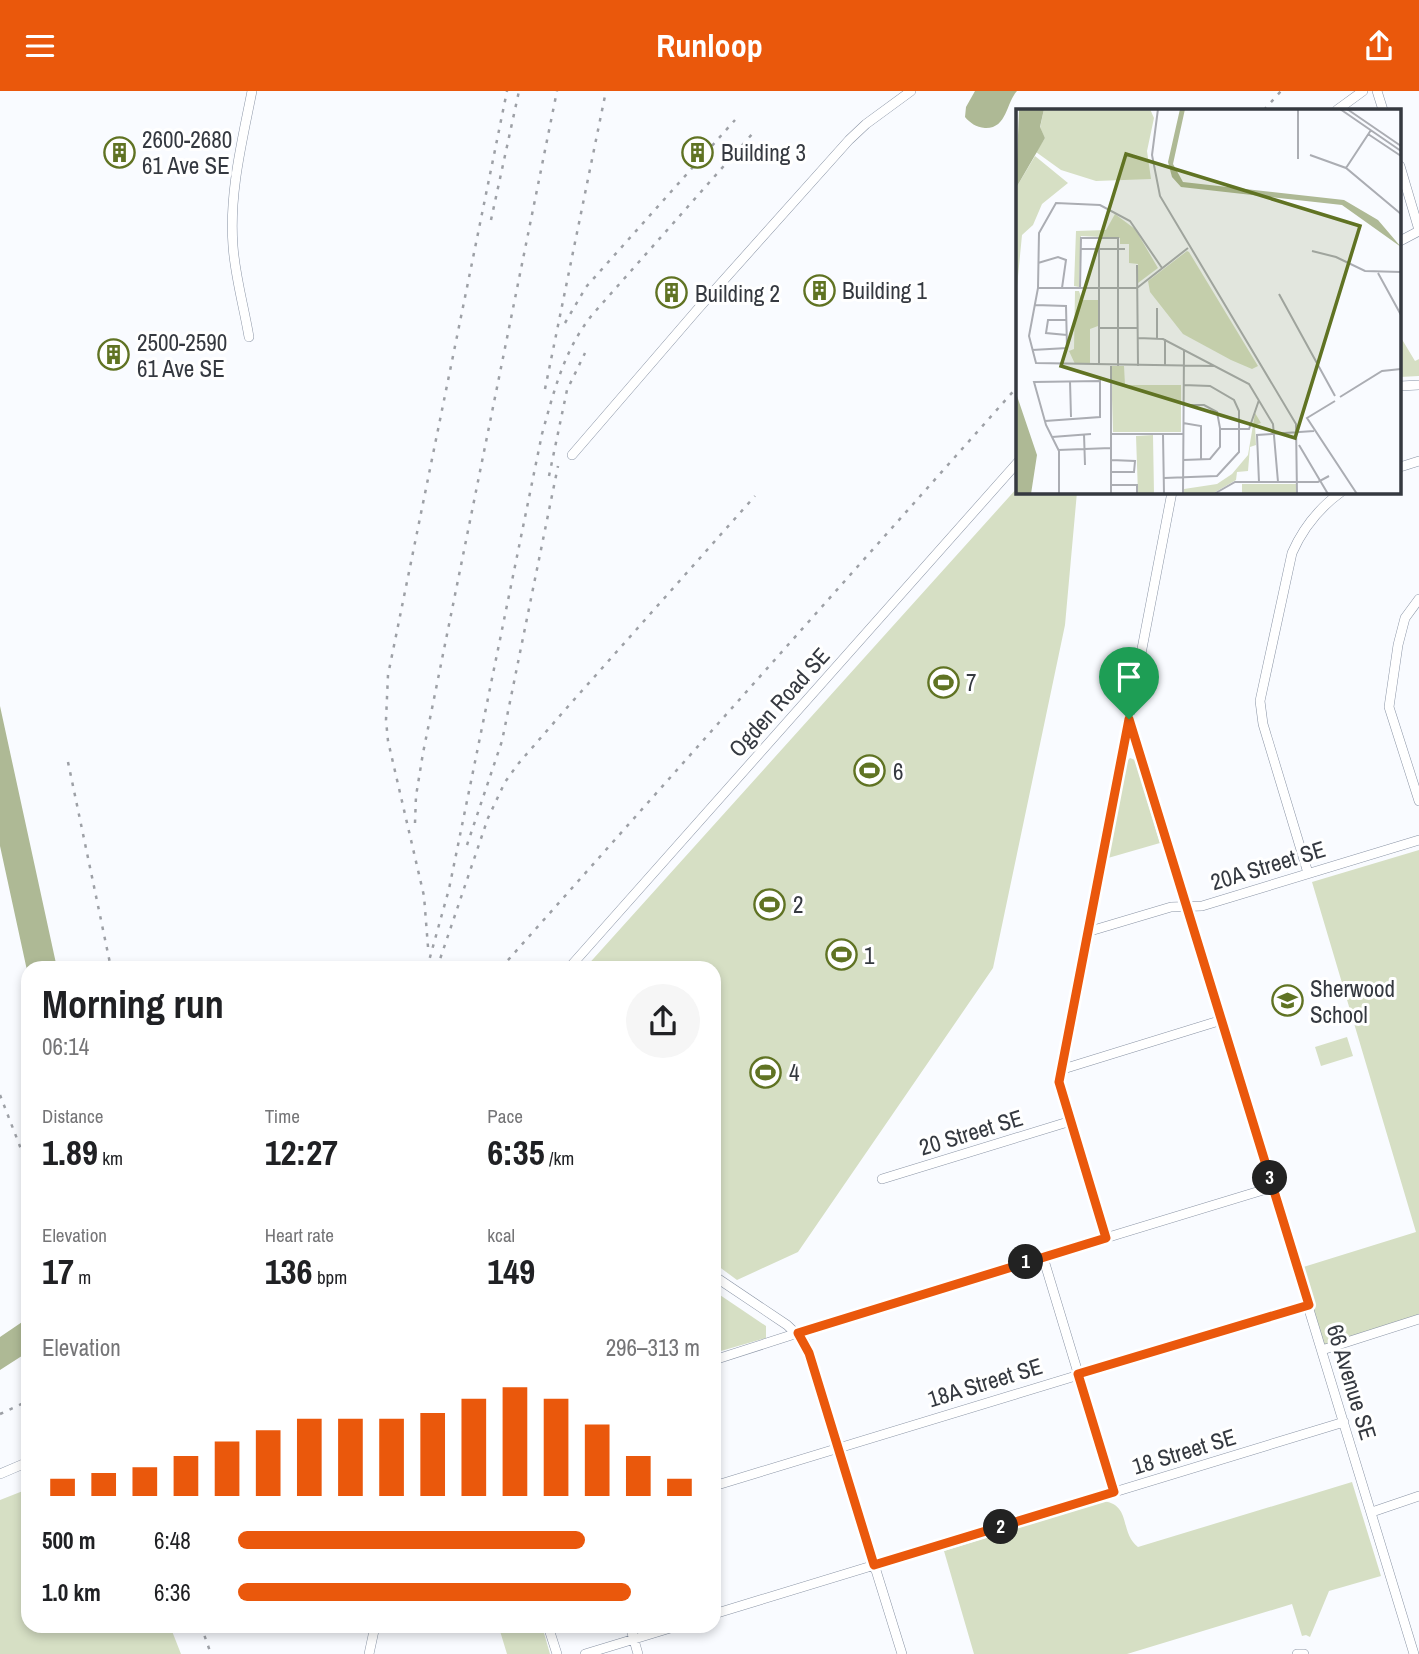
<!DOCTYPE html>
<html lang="en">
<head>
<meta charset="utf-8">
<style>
	:root { --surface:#fff; --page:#f6f6f6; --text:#202124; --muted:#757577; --accent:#ea580c }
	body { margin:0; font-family:"Archivo Narrow",sans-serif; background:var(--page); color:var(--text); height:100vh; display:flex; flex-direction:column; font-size:26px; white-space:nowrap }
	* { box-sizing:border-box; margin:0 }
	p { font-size:23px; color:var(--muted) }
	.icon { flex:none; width:38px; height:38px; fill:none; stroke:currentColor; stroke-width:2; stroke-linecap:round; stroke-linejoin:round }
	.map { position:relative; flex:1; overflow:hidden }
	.panel { position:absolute; left:21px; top:870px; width:700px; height:672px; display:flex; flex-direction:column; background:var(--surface); border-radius:21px; box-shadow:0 4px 10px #0003 }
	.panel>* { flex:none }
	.pin { position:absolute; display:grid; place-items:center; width:60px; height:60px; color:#fff; margin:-72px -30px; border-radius:50% 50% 50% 0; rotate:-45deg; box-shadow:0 0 7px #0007 }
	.pin .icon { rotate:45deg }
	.km { position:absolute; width:35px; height:35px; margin:-18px; border-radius:50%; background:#222; color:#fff; font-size:19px; line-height:35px; text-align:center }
	.round { display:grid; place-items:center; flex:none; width:74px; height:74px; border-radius:37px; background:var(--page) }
	.head { display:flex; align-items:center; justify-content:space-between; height:119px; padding:0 21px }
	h1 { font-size:38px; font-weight:800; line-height:52px }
	.figures { display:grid; grid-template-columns:repeat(3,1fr); gap:10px; height:119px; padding:7px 21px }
	.figures div { display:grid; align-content:center }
	.figures b { font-size:35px; font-weight:800 }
	.figures small { font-size:19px; font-weight:400 }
	.figures p { font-size:19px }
	.chart { height:196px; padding:14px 21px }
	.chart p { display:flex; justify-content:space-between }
	.chart svg { width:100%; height:126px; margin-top:7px; stroke:var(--accent); stroke-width:6 }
	ul { padding:0 21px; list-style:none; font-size:23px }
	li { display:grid; grid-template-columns:112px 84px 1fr; align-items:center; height:52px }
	li i { height:18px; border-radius:9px; background:var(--accent) }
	header { display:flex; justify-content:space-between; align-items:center; height:91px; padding:0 21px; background:var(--accent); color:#fff; font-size:32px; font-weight:800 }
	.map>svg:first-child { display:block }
	.green { fill:#d6dfc4 }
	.water { fill:#aeb995 }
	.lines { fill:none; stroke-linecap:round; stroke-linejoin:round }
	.minor-casing { stroke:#8a94a5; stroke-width:10 }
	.minor { stroke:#fff; stroke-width:9 }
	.rail { stroke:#9da0a6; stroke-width:2.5; stroke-dasharray:3.5 7; stroke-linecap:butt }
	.route-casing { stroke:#fff; stroke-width:14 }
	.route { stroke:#ea580c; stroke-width:9 }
	.labels { text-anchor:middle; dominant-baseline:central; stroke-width:6; stroke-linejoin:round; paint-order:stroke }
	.poi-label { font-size:23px; fill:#353940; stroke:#fff; text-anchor:start }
	.street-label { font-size:23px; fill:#353940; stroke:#fff }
	.inset-road { fill:none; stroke:#abadb3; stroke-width:2 }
	.view { fill:#607323; fill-opacity:0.15; stroke:#607323; stroke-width:3.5 }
	.inset-edge { fill:none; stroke:#353940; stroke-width:3.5 }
</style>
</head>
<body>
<header><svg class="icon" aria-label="menu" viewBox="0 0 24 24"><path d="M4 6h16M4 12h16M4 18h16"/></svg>Runloop<svg class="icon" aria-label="share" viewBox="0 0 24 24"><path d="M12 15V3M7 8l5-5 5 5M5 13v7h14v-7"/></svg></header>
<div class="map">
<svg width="1419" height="1563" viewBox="0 0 1419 1563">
	<rect width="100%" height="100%" fill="#f9fbff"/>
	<!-- green -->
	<path class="green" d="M1400,245L1415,270L1419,268V285L1400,286Z
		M1018,396V401H1077L1065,534L993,877L798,1161L737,1189L714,1172V877H585Z
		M1130,667L1135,669L1160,752L1108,767L1127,670Z
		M1419,759V1228L1322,1259L1297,1178L1416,1141L1312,791Z
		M1347,946L1353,965L1321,975L1315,956Z
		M714,1200L766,1235V1247L714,1262Z
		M1352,1391L1381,1485L1329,1500L1310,1546L1306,1544L1302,1545L1292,1513L1127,1563H974L944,1460L1104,1410C1132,1415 1119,1441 1138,1456Z
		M28,1398V1535H170L181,1563H0V1409Z
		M473,1535H542L550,1563H507L500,1540Z"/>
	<!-- water -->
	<path class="water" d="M975,0H1017C1006,12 1007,38 985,37C976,36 970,32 965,26L966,16Z
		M0,615L57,877H28V884L0,755Z
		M28,1227V1261L0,1279V1246Z"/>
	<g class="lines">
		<defs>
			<path id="minor" d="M1377,0L1383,19
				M1337,19L1363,0
				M1400,75L1419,139
				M1400,150L1419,140
				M249,246C244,216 235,185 233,155C229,102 242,51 252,0
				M1400,295L1419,294
				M572,364L697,219L849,49L866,33L911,0
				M1400,376L1419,370
				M1419,508L1405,527L1398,554L1389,616L1419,710
				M1129,628L1414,1563
				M1308,782L1263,633L1260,610L1292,462C1303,437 1319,417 1341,401
				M1087,841L1171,816L1202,815L1419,749
				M569,877L1018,371
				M1060,979L1222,929
				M882,1088L1071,1030
				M1106,1147L1059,991L1172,401
				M1043,1166L1114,1401
				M714,1185L787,1234L805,1251L902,1563
				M1322,1259L1419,1228
				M714,1269L866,1220L1273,1096
				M0,1383L28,1371
				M714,1395L1309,1214
				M1372,1421L1419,1405
				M714,1523L1344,1331
				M548,1535L557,1563
				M630,1535L638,1563
				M369,1563L375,1535
				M585,1563L677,1535
				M1297,1563H1304"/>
		</defs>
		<!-- minor casing -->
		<use href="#minor" class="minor-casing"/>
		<!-- minor -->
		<use href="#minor" class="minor"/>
		<!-- rail -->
		<path class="rail" d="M1264,19L1281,0
			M491,129L519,0
			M565,232L586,196L735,29
			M545,298L606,0
			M549,385L567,299L585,262
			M68,671L111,877
			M415,732L416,705L423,662L557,0
			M467,754L502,650L558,375
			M428,856L424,805L388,650L386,629L388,584L507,0
			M427,877L449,798L542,343C554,300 564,259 592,224L753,42
			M437,877L488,727L505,691L518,673L564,620L755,405
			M501,877L1018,295
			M0,1004L28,1076
			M0,1323L28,1310
			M201,1535L211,1563"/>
	</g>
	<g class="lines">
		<defs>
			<path id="route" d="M1129,628L1309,1214L1078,1283L1114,1401L874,1474L809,1262L798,1242L1106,1147L1059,991Z"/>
		</defs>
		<!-- route casing -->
		<use href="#route" class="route-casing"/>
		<!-- route -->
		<use href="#route" class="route"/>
	</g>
	<!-- icons -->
	<defs>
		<symbol id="building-ring" viewBox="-11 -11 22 22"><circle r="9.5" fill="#fff" stroke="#607323" stroke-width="1.5"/><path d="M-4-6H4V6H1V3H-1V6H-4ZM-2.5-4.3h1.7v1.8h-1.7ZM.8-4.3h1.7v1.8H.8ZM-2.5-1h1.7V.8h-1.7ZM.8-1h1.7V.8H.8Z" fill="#607323"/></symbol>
		<symbol id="stadium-ring" viewBox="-11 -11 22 22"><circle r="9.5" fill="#fff" stroke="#607323" stroke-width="1.5"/><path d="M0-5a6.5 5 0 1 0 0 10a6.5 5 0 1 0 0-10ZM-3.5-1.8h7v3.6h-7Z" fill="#607323"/></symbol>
		<symbol id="school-ring" viewBox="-11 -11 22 22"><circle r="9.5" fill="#fff" stroke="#607323" stroke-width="1.5"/><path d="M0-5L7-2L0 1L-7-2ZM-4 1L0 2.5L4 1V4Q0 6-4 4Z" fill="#607323"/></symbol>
	</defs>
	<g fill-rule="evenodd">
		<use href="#building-ring" x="102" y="44" width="35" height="35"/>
		<use href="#building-ring" x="680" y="44" width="35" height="35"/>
		<use href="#building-ring" x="802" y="182" width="35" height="35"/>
		<use href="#building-ring" x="654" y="184" width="35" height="35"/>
		<use href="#building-ring" x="96" y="246" width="35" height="35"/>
		<use href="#stadium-ring" x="926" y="574" width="35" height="35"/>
		<use href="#stadium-ring" x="852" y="662" width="35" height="35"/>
		<use href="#stadium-ring" x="752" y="796" width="35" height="35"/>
		<use href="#stadium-ring" x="824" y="846" width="35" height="35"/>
		<use href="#school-ring" x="1270" y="892" width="35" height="35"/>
		<use href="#stadium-ring" x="748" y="964" width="35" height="35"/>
	</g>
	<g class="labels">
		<!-- poi labels -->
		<g class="poi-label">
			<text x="142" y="48">2600-2680<tspan x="142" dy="26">61 Ave SE</tspan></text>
			<text x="721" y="61">Building 3</text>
			<text x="842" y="199">Building 1</text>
			<text x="695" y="202">Building 2</text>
			<text x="137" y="251">2500-2590<tspan x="137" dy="26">61 Ave SE</tspan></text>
			<text x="966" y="591">7</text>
			<text x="893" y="680">6</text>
			<text x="793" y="813">2</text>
			<text x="864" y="864">1</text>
			<text x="1310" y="897">Sherwood<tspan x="1310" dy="26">School</tspan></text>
			<text x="789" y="981">4</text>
		</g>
		<!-- street labels -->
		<g class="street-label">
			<text transform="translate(779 611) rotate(-48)">Ogden Road SE</text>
			<text transform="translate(1268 774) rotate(-17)">20A Street SE</text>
			<text transform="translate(971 1041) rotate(-17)">20 Street SE</text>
			<text transform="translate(985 1291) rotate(-17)">18A Street SE</text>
			<text transform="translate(1352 1291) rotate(73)">66 Avenue SE</text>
			<text transform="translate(1184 1360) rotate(-17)">18 Street SE</text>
		</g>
	</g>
	<!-- overview -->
	<g transform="translate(1016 18)">
		<rect width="385" height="385" fill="#f9fbff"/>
		<path d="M28,0H134L138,9L131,42L135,70L80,72L45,61L20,43L29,29L24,19ZM19,47L52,74L26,95L17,116L6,126L0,188V79ZM99,105L119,120L142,159L122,174V155L113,154V135H104V129L65,127L63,178L58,177L60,122L90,121ZM171,142L173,143L242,257L236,260L215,251L167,225L134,183L132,172ZM59,182H63L66,191H82V217L74,220V255H59L53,242L58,240ZM95,257H108L109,276H165V323H97ZM239,304L245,314L239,316L240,336L234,338L232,362L221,363L220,371L196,385H168V380L201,375L216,365L232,346ZM137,326L138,385H122L120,327ZM226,375H280L281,385H226Z" fill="#d6dfc4"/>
		<path d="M3,0H28L24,18L29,29L0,79ZM164,0H169L157,55L167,73L328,91L362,111L385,138L326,96L165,78L156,68L152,53ZM0,284L21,346L15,385H0Z" fill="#aeb995"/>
		<path class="inset-road" d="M142,0L136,46L144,87L280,315L281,385M282,0V50M324,0L385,42M331,0L385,37M352,25L385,47M294,46L330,59L385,105M330,59L355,21M64,140H109M296,142L320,148L349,162L385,163M22,154L42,148L50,151L46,179M121,156L122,257M146,159L114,112L84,96L40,94L23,124L22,179L13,227L20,254L198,257M362,164L385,206M22,179H121M121,179L172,139M64,180L65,129H102V257M263,185L319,287M141,199V229M83,219H122M51,226L30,224L32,211H51M122,229L147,230L233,275L257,315L262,373M16,241L51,239L50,197L19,196M83,256V128M149,256V230M54,272L55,308M324,288L366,262L385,260M319,292L291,309L341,385M29,312L84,308V272L18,273L30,316L43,342V385M167,314L185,317V351M204,320H233L243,291M68,325L69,356M95,325H167M147,325L148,385M36,328L75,325M283,336L312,385M42,341L95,339M95,351L119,352L118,363H95M167,351L194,350L204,338V319L201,303L188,296H167M148,369L201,367L223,343V302L218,291L194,277L167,276M243,373L241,326L298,322M95,376H121V385M95,385V257M167,385L168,241M198,385L219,373H302L313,367"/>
		<path class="view" d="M110,45L344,117L279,329L45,257Z"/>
		<rect width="385" height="385" class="inset-edge"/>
	</g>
</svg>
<div class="pin" style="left:1129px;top:628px;background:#1e9e55"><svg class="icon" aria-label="arrive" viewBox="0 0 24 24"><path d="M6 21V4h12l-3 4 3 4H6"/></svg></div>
<b class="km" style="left:1026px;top:1171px">1</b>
<b class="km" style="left:1001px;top:1436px">2</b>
<b class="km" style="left:1270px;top:1087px">3</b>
<section class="panel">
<div class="head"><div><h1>Morning run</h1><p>06:14</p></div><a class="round"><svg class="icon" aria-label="share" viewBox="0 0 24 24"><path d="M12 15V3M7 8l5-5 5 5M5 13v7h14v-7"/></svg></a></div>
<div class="figures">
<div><p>Distance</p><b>1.89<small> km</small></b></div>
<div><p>Time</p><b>12:27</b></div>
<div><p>Pace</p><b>6:35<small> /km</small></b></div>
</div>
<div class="figures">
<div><p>Elevation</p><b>17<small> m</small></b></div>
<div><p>Heart rate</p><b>136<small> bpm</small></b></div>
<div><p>kcal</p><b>149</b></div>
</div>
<div class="chart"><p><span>Elevation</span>296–313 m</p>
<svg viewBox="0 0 160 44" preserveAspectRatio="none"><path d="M5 44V38M15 44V36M25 44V34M35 44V30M45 44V25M55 44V21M65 44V17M75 44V17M85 44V17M95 44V15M105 44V10M115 44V6M125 44V10M135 44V19M145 44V30M155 44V38"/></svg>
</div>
<ul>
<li><b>500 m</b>6:48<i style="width:75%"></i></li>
<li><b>1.0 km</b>6:36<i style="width:85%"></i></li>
</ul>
</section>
</div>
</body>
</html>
